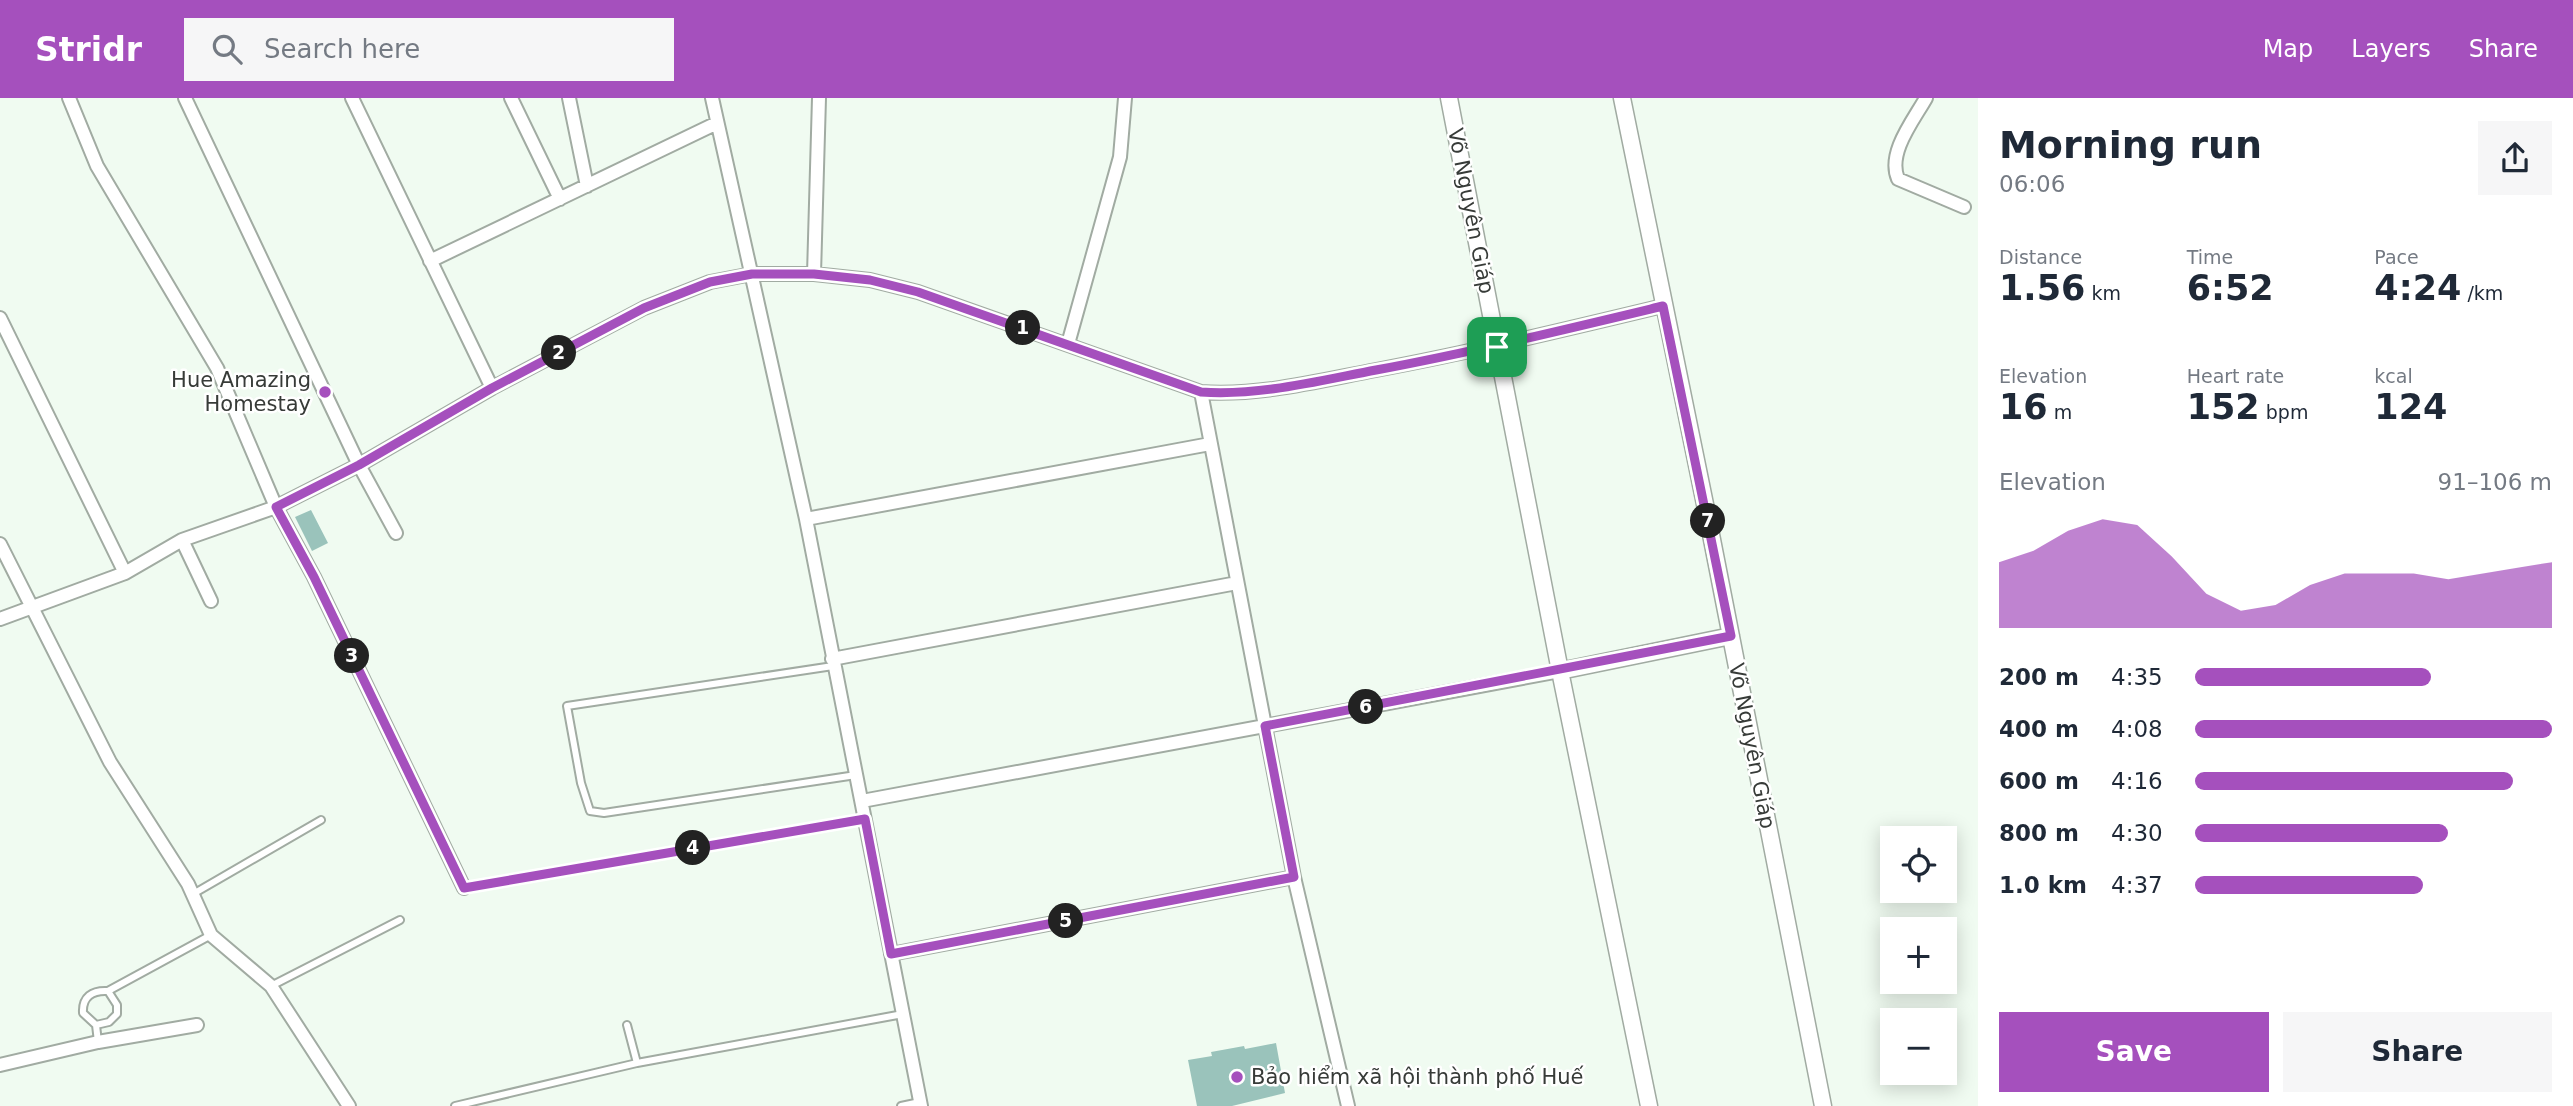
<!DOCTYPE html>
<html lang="en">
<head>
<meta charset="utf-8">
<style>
	:root { --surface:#fff; --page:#f6f6f7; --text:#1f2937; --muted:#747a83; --accent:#a550bd }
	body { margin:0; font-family:"DejaVu Sans",sans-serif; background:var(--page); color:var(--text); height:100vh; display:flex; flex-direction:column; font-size:26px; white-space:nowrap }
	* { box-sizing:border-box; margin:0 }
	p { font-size:23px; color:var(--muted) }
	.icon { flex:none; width:38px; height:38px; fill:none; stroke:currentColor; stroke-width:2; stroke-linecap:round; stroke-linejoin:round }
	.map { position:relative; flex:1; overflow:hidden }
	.side { display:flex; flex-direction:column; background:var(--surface); width:595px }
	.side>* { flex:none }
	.controls { position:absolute; left:1880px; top:728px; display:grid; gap:14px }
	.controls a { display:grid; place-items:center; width:77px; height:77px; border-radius:0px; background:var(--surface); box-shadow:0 4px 18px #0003; font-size:35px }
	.pin { position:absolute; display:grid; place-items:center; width:60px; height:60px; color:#fff; margin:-30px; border-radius:14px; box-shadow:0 4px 10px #0006 }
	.km { position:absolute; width:35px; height:35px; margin:-18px; border-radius:50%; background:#222; color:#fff; font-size:19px; line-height:35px; text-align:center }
	.round { display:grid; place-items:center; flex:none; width:74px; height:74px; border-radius:0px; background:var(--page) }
	.head { display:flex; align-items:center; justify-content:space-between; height:119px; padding:0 21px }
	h1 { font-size:38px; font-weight:700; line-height:52px }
	.stats { display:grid; grid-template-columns:repeat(3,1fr); gap:10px; height:119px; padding:7px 21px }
	.stats div { display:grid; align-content:center }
	.stats b { font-size:35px; font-weight:700 }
	.stats small { font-size:19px; font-weight:400 }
	.stats p { font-size:19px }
	.chart { height:196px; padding:14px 21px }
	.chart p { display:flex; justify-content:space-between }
	.chart svg { width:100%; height:126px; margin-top:7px; fill:var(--accent); opacity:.7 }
	.button { display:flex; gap:14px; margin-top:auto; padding:14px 21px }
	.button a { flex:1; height:80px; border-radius:0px; background:var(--accent); color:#fff; font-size:28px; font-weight:700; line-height:80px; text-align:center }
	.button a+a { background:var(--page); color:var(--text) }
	ul { padding:0 21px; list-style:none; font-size:23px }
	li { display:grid; grid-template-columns:112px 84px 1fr; align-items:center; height:52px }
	li i { height:18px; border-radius:9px; background:var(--accent) }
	header { display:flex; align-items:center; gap:42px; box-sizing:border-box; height:98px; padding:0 35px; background:var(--accent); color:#fff }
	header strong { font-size:33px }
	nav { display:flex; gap:38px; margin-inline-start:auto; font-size:24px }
	.search { width:490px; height:63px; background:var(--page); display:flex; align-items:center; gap:18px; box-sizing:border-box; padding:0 24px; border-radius:0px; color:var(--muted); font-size:26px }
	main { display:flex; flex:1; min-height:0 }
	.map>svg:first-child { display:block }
	.building { fill:#9ac3bb }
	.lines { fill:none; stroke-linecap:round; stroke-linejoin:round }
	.service-casing { stroke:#a1aba2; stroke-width:10 }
	.minor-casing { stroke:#a1aba2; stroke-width:16 }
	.tertiary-casing { stroke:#a1aba2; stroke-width:19 }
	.service { stroke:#fff; stroke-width:6 }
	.minor { stroke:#fff; stroke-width:12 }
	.tertiary { stroke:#fff; stroke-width:16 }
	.route-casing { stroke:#fff; stroke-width:14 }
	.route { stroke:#a550bd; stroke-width:9 }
	.poi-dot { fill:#a550bd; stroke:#fff; stroke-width:2.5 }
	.labels { text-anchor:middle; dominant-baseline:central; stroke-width:5; stroke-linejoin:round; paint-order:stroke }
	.street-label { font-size:21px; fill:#373b38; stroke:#fff }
	.poi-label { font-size:21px; fill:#373b38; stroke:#fff; text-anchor:end }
</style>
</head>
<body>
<header>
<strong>Stridr</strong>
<div class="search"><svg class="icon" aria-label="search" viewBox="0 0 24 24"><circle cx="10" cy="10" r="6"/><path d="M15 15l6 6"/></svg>Search here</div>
<nav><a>Map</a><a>Layers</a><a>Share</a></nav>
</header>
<main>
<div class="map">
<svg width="1978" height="1008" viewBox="0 0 1978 1008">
	<rect width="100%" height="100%" fill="#f0fbf1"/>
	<!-- building -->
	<path class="building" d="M311,412L328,445L312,453L295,419Z
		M1276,945L1285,995L1232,1008H1197L1188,962L1212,958L1211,954L1244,948L1245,951Z"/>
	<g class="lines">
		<defs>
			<path id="service" d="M833,568L567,608L581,685L590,713L604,715L856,677
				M464,790L865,721
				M193,796L321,722
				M271,888L400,822
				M96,927L109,924L117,916V907L108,893
				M627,927L637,965L903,916
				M98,944L96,927L83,915C82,899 92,892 108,893L211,837
				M455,1008L637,965
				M901,1008L920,1004"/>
			<path id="minor" d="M69,0L97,68L217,270L276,409L314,479L464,790
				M185,0L359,367L396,435
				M352,0L492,290
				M511,0L560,101
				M569,0L587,88
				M712,0L806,421L921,1008
				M1926,0C1913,23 1887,55 1898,81L1964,109
				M430,163L717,25
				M814,176L819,0
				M0,220L125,475
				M1068,246L1120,59L1125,0
				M1201,294L1294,779L1348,1008
				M806,421L1210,346
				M182,442L211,503
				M0,446L110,664L188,786L211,837L271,888L349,1008
				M0,521L125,475L182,442L276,409L359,367L492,290L644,210L710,184L752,176H814L870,182L918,194L1201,294C1260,298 1318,283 1376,272C1472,254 1567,231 1663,208
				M832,561L1237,485
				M862,703L1560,573
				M891,856L1294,779
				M0,967L98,944L197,927"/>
			<path id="tertiary" d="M1449,0L1560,573L1649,1008
				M1622,0L1707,416L1823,1008
				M1560,573L1731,538"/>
		</defs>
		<!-- service casing -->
		<use href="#service" class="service-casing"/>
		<!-- minor casing -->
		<use href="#minor" class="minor-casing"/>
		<!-- tertiary casing -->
		<use href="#tertiary" class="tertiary-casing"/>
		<!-- service -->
		<use href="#service" class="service"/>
		<!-- minor -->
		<use href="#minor" class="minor"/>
		<!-- tertiary -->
		<use href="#tertiary" class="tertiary"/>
	</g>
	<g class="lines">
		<defs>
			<path id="route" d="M752,176H814L870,182L918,194L1201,294C1260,298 1318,283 1376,272C1472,254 1567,231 1663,208L1731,538L1265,628L1294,779L891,856L865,721L464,790L314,479L276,409L359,367L492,290L644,210L710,184Z"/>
		</defs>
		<!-- route casing -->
		<use href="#route" class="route-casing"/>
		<!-- route -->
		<use href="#route" class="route"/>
	</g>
	<!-- markers -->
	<g class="poi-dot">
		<circle cx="325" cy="294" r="7"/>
		<circle cx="1237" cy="979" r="7"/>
	</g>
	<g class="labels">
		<!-- street labels -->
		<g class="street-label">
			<text transform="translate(1471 113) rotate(79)">Võ Nguyên Giáp</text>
			<text transform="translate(1752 648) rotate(79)">Võ Nguyên Giáp</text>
		</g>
		<!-- poi labels -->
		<g class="poi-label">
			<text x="311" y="282">Hue Amazing<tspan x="311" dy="24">Homestay</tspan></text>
			<text x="1251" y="979" text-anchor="start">Bảo hiểm xã hội thành phố Huế</text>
		</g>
	</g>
</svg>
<div class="controls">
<a><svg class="icon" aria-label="locate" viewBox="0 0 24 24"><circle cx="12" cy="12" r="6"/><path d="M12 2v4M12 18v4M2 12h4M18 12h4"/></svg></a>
<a>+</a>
<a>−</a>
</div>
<div class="pin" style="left:1497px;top:249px;background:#1e9e55"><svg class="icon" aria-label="arrive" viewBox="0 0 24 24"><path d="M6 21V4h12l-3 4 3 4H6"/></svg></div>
<b class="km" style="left:1023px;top:230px">1</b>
<b class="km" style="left:559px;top:255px">2</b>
<b class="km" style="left:352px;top:558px">3</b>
<b class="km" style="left:693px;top:750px">4</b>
<b class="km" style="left:1066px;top:823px">5</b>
<b class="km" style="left:1366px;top:609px">6</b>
<b class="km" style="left:1708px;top:423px">7</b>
</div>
<section class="side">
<div class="head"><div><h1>Morning run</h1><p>06:06</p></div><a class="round"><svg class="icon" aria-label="share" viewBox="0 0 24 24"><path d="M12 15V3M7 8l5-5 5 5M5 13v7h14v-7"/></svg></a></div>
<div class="stats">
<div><p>Distance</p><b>1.56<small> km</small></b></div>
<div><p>Time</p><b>6:52</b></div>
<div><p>Pace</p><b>4:24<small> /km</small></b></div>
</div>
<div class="stats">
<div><p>Elevation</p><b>16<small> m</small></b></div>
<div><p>Heart rate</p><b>152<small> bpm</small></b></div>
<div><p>kcal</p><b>124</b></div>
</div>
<div class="chart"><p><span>Elevation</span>91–106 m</p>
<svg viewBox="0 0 160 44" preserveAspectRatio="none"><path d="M0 44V21L10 17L20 10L30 6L40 8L50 19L60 32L70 38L80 36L90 29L100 25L110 25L120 25L130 27L140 25L150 23L160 21V44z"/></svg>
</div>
<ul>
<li><b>200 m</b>4:35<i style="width:66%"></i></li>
<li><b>400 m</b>4:08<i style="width:100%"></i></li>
<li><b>600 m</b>4:16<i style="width:89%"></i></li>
<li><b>800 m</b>4:30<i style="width:71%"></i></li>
<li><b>1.0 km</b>4:37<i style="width:64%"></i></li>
</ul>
<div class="button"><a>Save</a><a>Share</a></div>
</section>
</main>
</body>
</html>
